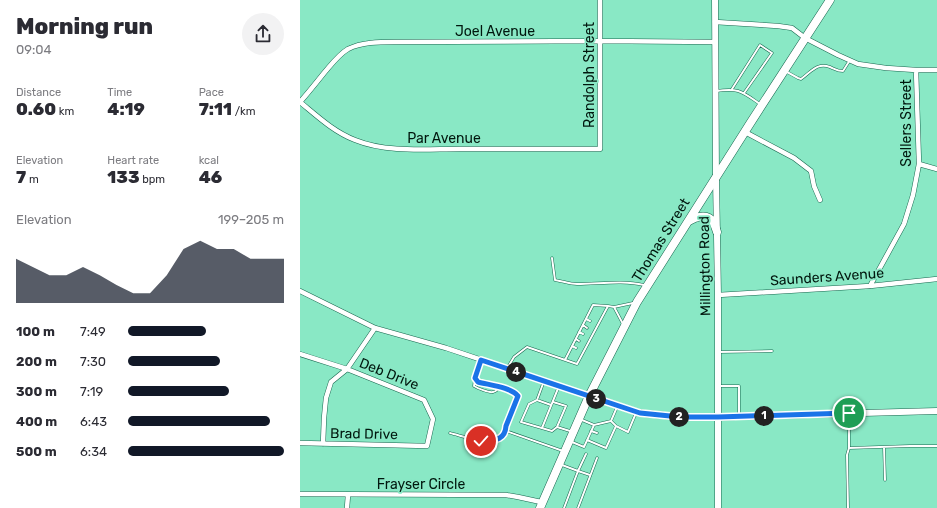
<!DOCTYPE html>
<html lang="en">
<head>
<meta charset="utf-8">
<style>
	:root { --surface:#fff; --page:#f2f2f3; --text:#2b2b33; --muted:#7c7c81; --accent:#111827 }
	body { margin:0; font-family:Rubik,sans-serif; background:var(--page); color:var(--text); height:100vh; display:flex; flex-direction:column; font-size:15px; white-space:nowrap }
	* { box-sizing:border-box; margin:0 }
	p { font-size:13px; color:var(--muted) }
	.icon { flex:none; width:22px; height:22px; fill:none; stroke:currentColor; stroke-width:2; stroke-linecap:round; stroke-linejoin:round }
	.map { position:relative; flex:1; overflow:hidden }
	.details { display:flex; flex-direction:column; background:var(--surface); width:300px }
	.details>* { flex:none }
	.pin { position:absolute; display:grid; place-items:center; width:34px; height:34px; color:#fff; margin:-17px; border:2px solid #fff; border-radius:50%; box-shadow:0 1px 4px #0007 }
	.km { position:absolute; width:20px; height:20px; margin:-10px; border-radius:50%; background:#222; color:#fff; font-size:11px; line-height:20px; text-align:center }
	.round { display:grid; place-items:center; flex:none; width:42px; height:42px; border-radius:21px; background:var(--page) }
	.head { display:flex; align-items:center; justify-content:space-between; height:68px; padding:0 16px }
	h1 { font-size:22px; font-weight:800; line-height:30px }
	.metrics { display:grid; grid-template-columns:repeat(3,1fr); gap:6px; height:68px; padding:4px 16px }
	.metrics div { display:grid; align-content:center }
	.metrics b { font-size:17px; font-weight:800 }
	.metrics small { font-size:11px; font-weight:400 }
	.metrics p { font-size:11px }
	.chart { height:112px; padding:8px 16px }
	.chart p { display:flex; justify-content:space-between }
	.chart svg { width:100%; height:72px; margin-top:4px; fill:var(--accent); opacity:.7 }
	ul { padding:0 16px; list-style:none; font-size:13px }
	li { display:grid; grid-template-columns:64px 48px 1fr; align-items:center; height:30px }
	li i { height:10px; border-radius:5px; background:var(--accent) }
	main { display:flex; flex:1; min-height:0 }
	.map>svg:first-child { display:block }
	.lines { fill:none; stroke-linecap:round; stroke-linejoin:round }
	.lane-casing { stroke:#17664e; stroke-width:3 }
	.street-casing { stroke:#17664e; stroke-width:5.5 }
	.secondary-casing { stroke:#17664e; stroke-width:7 }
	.highway-casing { stroke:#17664e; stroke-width:9 }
	.lane { stroke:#fff; stroke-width:2 }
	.street { stroke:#fff; stroke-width:4.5 }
	.secondary { stroke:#fff; stroke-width:6 }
	.highway { stroke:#fff; stroke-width:8 }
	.route-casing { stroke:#fff; stroke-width:8 }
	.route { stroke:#1a73e8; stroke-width:5 }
	.labels { text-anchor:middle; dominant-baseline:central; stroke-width:3.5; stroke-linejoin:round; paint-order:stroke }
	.street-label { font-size:14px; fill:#00170e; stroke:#89e8c5 }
</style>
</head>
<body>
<main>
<section class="details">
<div class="head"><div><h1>Morning run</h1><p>09:04</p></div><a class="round"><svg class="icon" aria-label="share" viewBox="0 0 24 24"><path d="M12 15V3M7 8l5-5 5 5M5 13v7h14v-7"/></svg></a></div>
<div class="metrics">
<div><p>Distance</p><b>0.60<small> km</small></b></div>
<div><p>Time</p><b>4:19</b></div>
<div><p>Pace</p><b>7:11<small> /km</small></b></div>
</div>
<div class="metrics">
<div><p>Elevation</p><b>7<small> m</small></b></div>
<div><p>Heart rate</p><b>133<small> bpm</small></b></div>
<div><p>kcal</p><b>46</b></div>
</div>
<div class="chart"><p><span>Elevation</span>199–205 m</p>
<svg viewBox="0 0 160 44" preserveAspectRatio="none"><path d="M0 44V17L10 22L20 27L30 27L40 22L50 27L60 33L70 38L80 38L90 27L100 11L110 6L120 11L130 11L140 17L150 17L160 17V44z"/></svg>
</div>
<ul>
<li><b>100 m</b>7:49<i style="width:50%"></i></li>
<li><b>200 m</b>7:30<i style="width:59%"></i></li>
<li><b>300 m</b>7:19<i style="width:65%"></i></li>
<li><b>400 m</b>6:43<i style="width:91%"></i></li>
<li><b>500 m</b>6:34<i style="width:100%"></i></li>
</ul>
</section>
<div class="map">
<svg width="637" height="508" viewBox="0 0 637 508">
	<rect width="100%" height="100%" fill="#89e8c5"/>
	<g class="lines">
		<defs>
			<path id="lane" d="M487,72L498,78L501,79C511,72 517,62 530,67C535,69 537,71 543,71L550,60
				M432,89L460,45L472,53L444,93
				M416,91C439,88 441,91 460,104
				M252,258L255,280C262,281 270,284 277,284C299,284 322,280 344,285
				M314,307L323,324
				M286,319L290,321
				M283,325L287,328
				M279,332L283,334
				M276,339L279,341
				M272,346L276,348
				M419,352L472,351
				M265,360L293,305L308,306
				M181,361L175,378L178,382C189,385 211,387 218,396L206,426V431L263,451
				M208,367L214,357L227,347L277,364L308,306L314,307L333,303
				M175,378L174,386C177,388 189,393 193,392C197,391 197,390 198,387
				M244,381L237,400L229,404L221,422L252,431L257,427L270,431
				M419,386H439V416
				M237,400L251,405
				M253,402L266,406L257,427
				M549,415V448L610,446H637
				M294,425L311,421L317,407
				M316,426L328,432L336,413
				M242,428L259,386
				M291,431L297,433
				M150,433C163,436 188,446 200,438C202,436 204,433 206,431
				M287,440L306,448L316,426L311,421
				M272,442L284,447L294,425L282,420
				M584,447L585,480
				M262,465L278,471L286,454
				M264,508L278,471L290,475
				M278,508L297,458
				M548,508L547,455L549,448"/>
			<path id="street" d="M415,22L478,26L492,28L505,38L538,55L558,64L586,68L616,70H637
				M0,102C17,116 34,132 55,140C87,153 126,149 160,149C207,149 254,149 300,149V0
				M0,102C8,93 16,83 24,73C31,65 38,55 48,49C62,42 79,42 94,42L301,41L415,42
				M445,132L494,158L511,171L514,186L520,200
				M619,164L637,169
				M570,286L604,224L613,195L619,164L616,70
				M0,291L75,328L146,348L289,396
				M418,295L570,286L637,279
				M0,354L47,369L124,400L133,419L127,446L0,443
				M23,444L24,418L26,398L31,382L47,369L75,328
				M0,494L206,495L218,497L241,502
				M47,508L48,495"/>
			<path id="secondary" d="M415,0L416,178L418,295V508
				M289,396L340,413L379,417H418L637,411"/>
			<path id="highway" d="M389,221C395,217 408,213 413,222C415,225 416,229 417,232
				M240,508L289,396L337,302L451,122L530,0"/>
		</defs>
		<!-- lane casing -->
		<use href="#lane" class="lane-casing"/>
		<!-- street casing -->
		<use href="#street" class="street-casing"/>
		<!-- secondary casing -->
		<use href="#secondary" class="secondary-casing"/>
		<!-- highway casing -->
		<use href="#highway" class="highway-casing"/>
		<!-- lane -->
		<use href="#lane" class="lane"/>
		<!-- street -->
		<use href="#street" class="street"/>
		<!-- secondary -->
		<use href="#secondary" class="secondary"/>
		<!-- highway -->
		<use href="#highway" class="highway"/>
	</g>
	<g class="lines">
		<defs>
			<path id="route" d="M181,441C194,440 205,441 206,426L218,396C211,387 189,385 178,382L175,378L181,360L340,413L380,417H418L549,413"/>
		</defs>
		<!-- route casing -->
		<use href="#route" class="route-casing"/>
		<!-- route -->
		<use href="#route" class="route"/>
	</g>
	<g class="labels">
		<!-- street labels -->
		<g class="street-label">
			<text x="195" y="31">Joel Avenue</text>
			<text transform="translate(289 75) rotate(-90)">Randolph Street</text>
			<text transform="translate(606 123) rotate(-90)">Sellers Street</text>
			<text x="144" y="138">Par Avenue</text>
			<text transform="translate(361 240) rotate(-58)">Thomas Street</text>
			<text transform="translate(405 266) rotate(-91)">Millington Road</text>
			<text transform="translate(527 277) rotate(-4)">Saunders Avenue</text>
			<text transform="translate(89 374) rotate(22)">Deb Drive</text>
			<text transform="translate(64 434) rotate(1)">Brad Drive</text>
			<text x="121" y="484">Frayser Circle</text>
		</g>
	</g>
</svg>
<div class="pin" style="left:549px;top:413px;background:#1e9e55"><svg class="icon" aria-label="arrive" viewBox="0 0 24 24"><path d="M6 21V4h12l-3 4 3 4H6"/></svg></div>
<div class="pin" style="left:181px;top:441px;background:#d93025"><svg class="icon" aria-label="check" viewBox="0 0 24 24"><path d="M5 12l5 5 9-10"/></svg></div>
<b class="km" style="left:464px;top:416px">1</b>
<b class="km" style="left:379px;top:417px">2</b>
<b class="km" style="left:296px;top:399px">3</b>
<b class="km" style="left:216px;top:372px">4</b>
</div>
</main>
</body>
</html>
